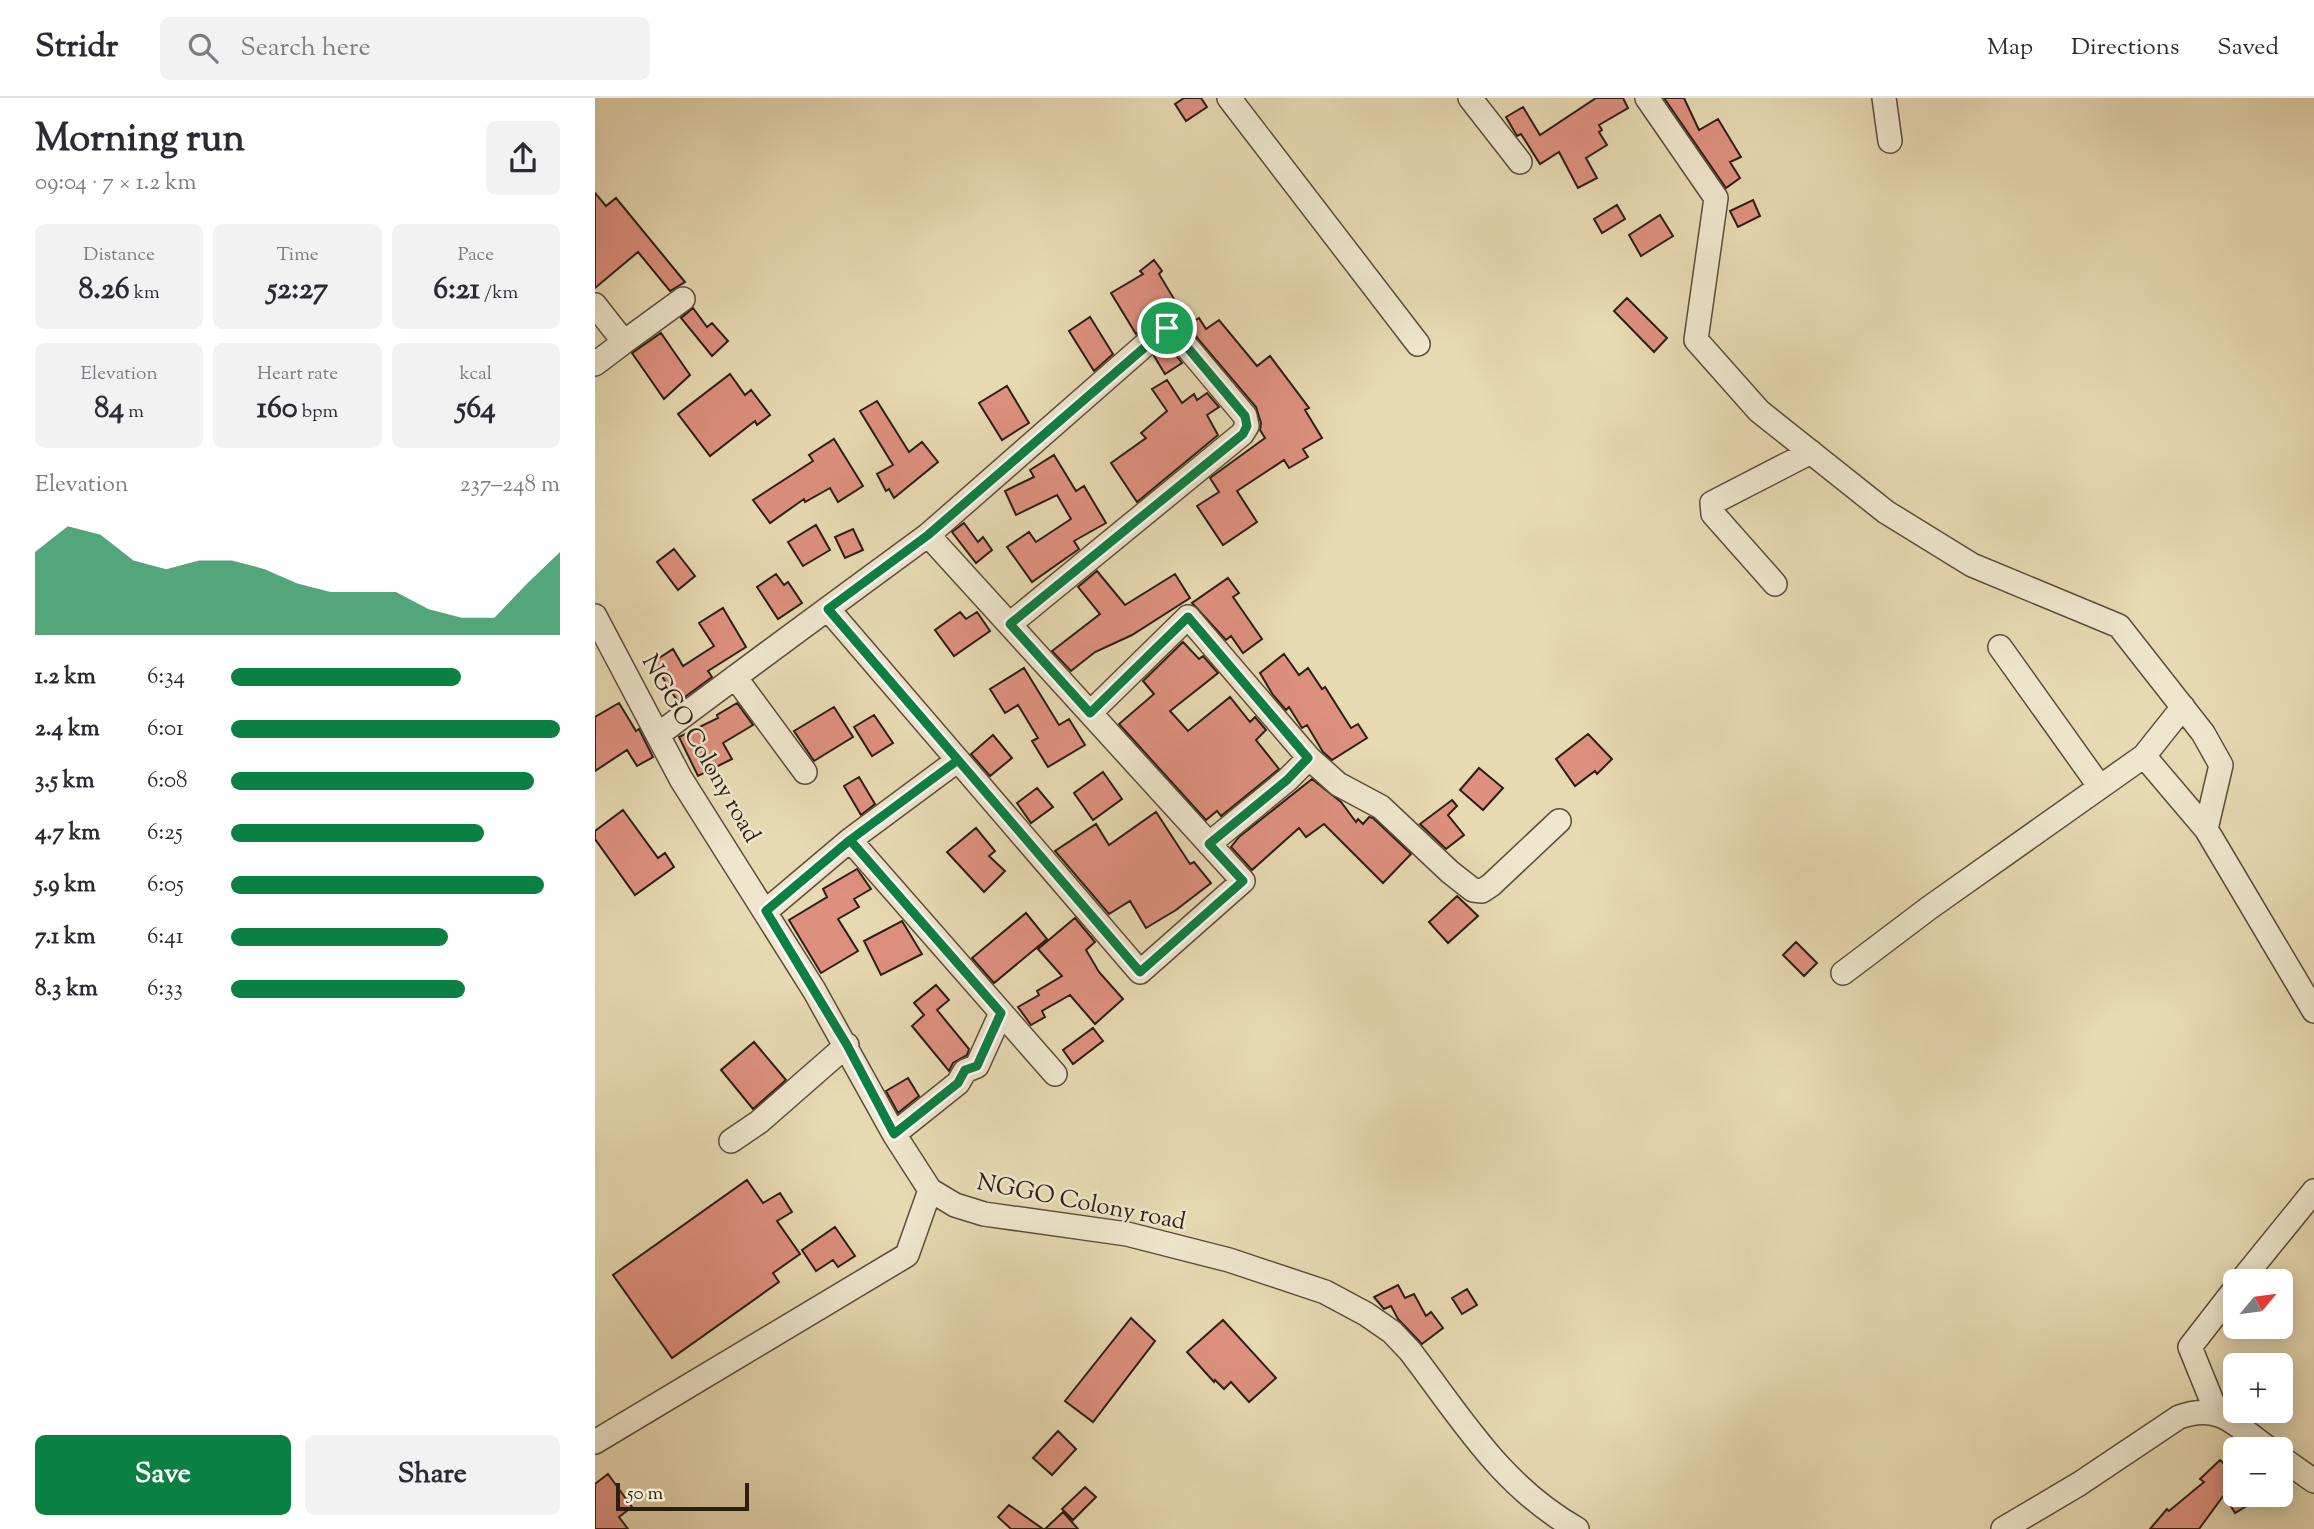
<!DOCTYPE html>
<html lang="en">
<head>
<meta charset="utf-8">
<style>
	:root { --surface:#fff; --page:#f2f2f3; --text:#2b2b33; --muted:#7c7c81; --line:#e1e1e2; --accent:#0b8043 }
	body { margin:0; font-family:"Sorts Mill Goudy",serif; background:var(--page); color:var(--text); height:100vh; display:flex; flex-direction:column; font-size:26px; white-space:nowrap }
	* { box-sizing:border-box; margin:0 }
	p { font-size:23px; color:var(--muted) }
	.icon { flex:none; width:38px; height:38px; fill:none; stroke:currentColor; stroke-width:2; stroke-linecap:round; stroke-linejoin:round }
	.map { position:relative; flex:1; overflow:hidden }
	.sheet { display:flex; flex-direction:column; background:var(--surface); width:595px }
	.sheet>* { flex:none }
	.needle { width:46px; rotate:61deg }
	.controls { position:absolute; left:1628px; top:1171px; display:grid; gap:14px }
	.controls a { display:grid; place-items:center; width:70px; height:70px; border-radius:10px; background:var(--surface); box-shadow:0 4px 18px #0003; font-size:35px }
	.scale { position:absolute; left:21px; bottom:18px; width:133px; box-sizing:border-box; padding-left:7px; border:4px solid #2c1e13; border-top:0; font-size:19px; line-height:24px; white-space:nowrap; color:#2c1e13; -webkit-text-stroke:5px #efe6cd; paint-order:stroke }
	.pin { position:absolute; display:grid; place-items:center; width:60px; height:60px; color:#fff; margin:-30px; border:4px solid #fff; border-radius:50%; box-shadow:0 2px 7px #0007 }
	.round { display:grid; place-items:center; flex:none; width:74px; height:74px; border-radius:10px; background:var(--page) }
	.overview { display:flex; align-items:center; justify-content:space-between; height:119px; padding:0 35px }
	h1 { font-size:38px; font-weight:700; line-height:52px }
	.figures { display:grid; grid-template-columns:repeat(3,1fr); gap:10px; height:119px; padding:7px 35px }
	.figures div { display:grid; align-content:center; border-radius:10px; background:var(--page); text-align:center }
	.figures b { font-size:30px; font-weight:700 }
	.figures small { font-size:19px; font-weight:400 }
	.figures p { font-size:19px }
	.chart { height:196px; padding:14px 35px }
	.chart p { display:flex; justify-content:space-between }
	.chart svg { width:100%; height:126px; margin-top:7px; fill:var(--accent); opacity:.7 }
	.primary-button { display:flex; gap:14px; margin-top:auto; padding:14px 35px }
	.primary-button a { flex:1; height:80px; border-radius:10px; background:var(--accent); color:#fff; font-size:28px; font-weight:700; line-height:80px; text-align:center }
	.primary-button a+a { background:var(--page); color:var(--text) }
	ul { padding:0 35px; list-style:none; font-size:23px }
	li { display:grid; grid-template-columns:112px 84px 1fr; align-items:center; height:52px }
	li i { height:18px; border-radius:9px; background:var(--accent) }
	header { display:flex; align-items:center; gap:42px; box-sizing:border-box; height:98px; padding:0 35px; background:var(--surface); border-bottom:2px solid var(--line) }
	header strong { font-size:33px }
	nav { display:flex; gap:38px; margin-inline-start:auto; font-size:24px }
	.search { width:490px; height:63px; background:var(--page); display:flex; align-items:center; gap:18px; box-sizing:border-box; padding:0 24px; border-radius:10px; color:var(--muted); font-size:26px }
	main { display:flex; flex:1; min-height:0 }
	.map>svg:first-child { display:block }
	.building { fill:#de907f; stroke:#2c1e13; stroke-width:2 }
	.lines { fill:none; stroke-linecap:round; stroke-linejoin:round }
	.minor-casing { stroke:#5b4d3b; stroke-width:26 }
	.minor { stroke:#efe6cd; stroke-width:23 }
	.route-casing { stroke:#fff; stroke-width:14 }
	.route { stroke:#0b8043; stroke-width:9 }
	.labels { text-anchor:middle; dominant-baseline:central; stroke-width:5; stroke-linejoin:round; paint-order:stroke }
	.street-label { font-size:24px; fill:#2c1e13; stroke:#efe6cd }
</style>
</head>
<body>
<header>
<strong>Stridr</strong>
<div class="search"><svg class="icon" aria-label="search" viewBox="0 0 24 24"><circle cx="10" cy="10" r="6"/><path d="M15 15l6 6"/></svg>Search here</div>
<nav><a>Map</a><a>Directions</a><a>Saved</a></nav>
</header>
<main>
<section class="sheet">
<div class="overview"><div><h1>Morning run</h1><p>09:04 · 7 × 1.2 km</p></div><a class="round"><svg class="icon" aria-label="share" viewBox="0 0 24 24"><path d="M12 15V3M7 8l5-5 5 5M5 13v7h14v-7"/></svg></a></div>
<div class="figures">
<div><p>Distance</p><b>8.26<small> km</small></b></div>
<div><p>Time</p><b>52:27</b></div>
<div><p>Pace</p><b>6:21<small> /km</small></b></div>
</div>
<div class="figures">
<div><p>Elevation</p><b>84<small> m</small></b></div>
<div><p>Heart rate</p><b>160<small> bpm</small></b></div>
<div><p>kcal</p><b>564</b></div>
</div>
<div class="chart"><p><span>Elevation</span>237–248 m</p>
<svg viewBox="0 0 160 44" preserveAspectRatio="none"><path d="M0 44V15L10 6L20 9L30 18L40 21L50 18L60 18L70 21L80 26L90 29L100 29L110 29L120 35L130 38L140 38L150 26L160 15V44z"/></svg>
</div>
<ul>
<li><b>1.2 km</b>6:34<i style="width:70%"></i></li>
<li><b>2.4 km</b>6:01<i style="width:100%"></i></li>
<li><b>3.5 km</b>6:08<i style="width:92%"></i></li>
<li><b>4.7 km</b>6:25<i style="width:77%"></i></li>
<li><b>5.9 km</b>6:05<i style="width:95%"></i></li>
<li><b>7.1 km</b>6:41<i style="width:66%"></i></li>
<li><b>8.3 km</b>6:33<i style="width:71%"></i></li>
</ul>
<div class="primary-button"><a>Save</a><a>Share</a></div>
</section>
<div class="map">
<svg width="1719" height="1431" viewBox="0 0 1719 1431">
	<rect width="100%" height="100%" fill="#e7d9b2"/>
	<filter id="stains"><feTurbulence type="fractalNoise" baseFrequency=".00286" numOctaves="4"/><feColorMatrix values="0 0 0 0 .2 0 0 0 0 .09 0 0 0 0 .02 0 0 0 .5 -.17"/></filter>
	<radialGradient id="worn" r=".72"><stop offset=".6" stop-color="#630" stop-opacity="0"/><stop offset="1" stop-color="#630" stop-opacity=".3"/></radialGradient>
	<!-- building -->
	<path class="building" d="M589,0H606L612,9L591,23L580,6Z
		M1001,0H1028L1033,10L1004,27L1007,32L1004,34L1012,47L991,60L1002,80L983,90L964,54L945,66L926,36L922,38L911,19L928,9L945,37Z
		M1069,0H1089L1104,32L1123,21L1146,59L1135,64L1145,80L1131,90Z
		M0,95L11,108L21,100L90,184L75,193L43,154L0,190Z
		M1158,102L1165,118L1143,129L1135,113Z
		M1022,107L1030,121L1007,135L999,121Z
		M1065,117L1078,138L1046,158L1034,137Z
		M559,162L567,173L564,176L594,226L604,220L611,231L624,222L662,268L675,258L714,310L710,312L727,340L708,351L713,359L694,370L689,362L642,393L662,424L628,447L602,408L624,394L615,380L670,340L665,332L666,325L661,309L587,222L582,218H565L541,236L516,195L548,176L545,173Z
		M1032,200L1072,240L1059,254L1019,213Z
		M98,210L112,229L117,225L133,243L117,258L86,220Z
		M495,219L518,256L499,273L474,233Z
		M66,235L95,277L69,301L37,255Z
		M572,246L587,265L570,276L559,258Z
		M135,276L150,297L156,292L175,317L162,327L160,323L115,358L83,316Z
		M572,282L587,305L599,296L602,302L612,295L624,309L612,317L623,337L542,404L516,365L551,340L546,335L572,313L557,291Z
		M412,288L434,325L407,342L384,305Z
		M282,303L314,354L327,344L343,364L299,400L294,391L291,393L282,376L298,367L265,313Z
		M239,341L268,388L243,404L235,390L210,404L209,401L175,425L158,402L218,363L214,357Z
		M459,357L481,393L489,388L511,425L479,443L484,451L437,484L412,449L434,434L441,444L476,421L462,397L421,417L410,393L439,379L435,372Z
		M369,425L383,444L388,439L397,452L381,465L357,434Z
		M221,427L235,452L208,468L193,444Z
		M258,431L268,452L250,460L240,439Z
		M79,451L100,478L83,492L62,464Z
		M502,473L530,507L580,476L595,500L537,537L500,554L476,573L457,553L505,516L483,489Z
		M181,476L189,487L193,484L207,505L183,521L162,489Z
		M633,480L644,495L638,499L667,541L648,555L636,538L631,542L597,505Z
		M128,510L151,549L113,573L117,579L83,604L58,564L78,551L88,568L119,548L104,525Z
		M365,514L371,521L382,514L395,533L359,558L340,532Z
		M588,544L604,561L608,558L623,575L575,613L593,633L635,599L655,624L660,619L671,632L661,642L684,671L626,718L622,713L611,722L524,626L559,596L548,583Z
		M689,556L704,577L713,570L727,591L730,589L756,630L763,626L772,640L737,662L728,654L712,627L707,630L694,609L691,612L678,597L665,575Z
		M429,570L464,627L474,621L490,647L453,669L437,643L443,640L423,607L410,615L395,591Z
		M24,605L41,633L44,631L58,659L42,668L32,652L0,673V619Z
		M142,605L158,627L128,645L137,661L103,678L84,639L123,620L122,617Z
		M239,609L258,639L219,663L199,633Z
		M279,617L298,645L277,658L259,629Z
		M993,636L1017,661L1002,676L1000,673L980,688L961,661Z
		M398,637L417,660L395,678L376,656Z
		M884,670L908,690L888,712L865,692Z
		M508,674L527,701L498,722L479,695Z
		M264,679L280,706L266,717L249,688Z
		M717,681L746,704L761,724L763,721L768,726L774,719L778,720L816,756L788,785L729,726L711,739L704,730L657,772L636,749L644,739Z
		M442,690L458,709L436,725L422,705Z
		M857,702L862,708L853,717L869,737L851,751L825,726Z
		M28,712L63,760L70,755L79,769L40,797L0,741V733Z
		M561,714L595,766L599,764L616,785L581,812L551,830L535,803L514,816L460,753L501,726L514,747Z
		M381,730L400,753L394,758L410,773L389,794L352,754Z
		M262,771L276,791L259,801L264,809L243,821L263,853L226,875L194,822L232,799L228,791Z
		M862,798L883,818L853,845L834,824Z
		M431,815L452,841L399,885L377,860Z
		M480,820L500,844L491,852L504,874L528,901L500,926L475,897L447,913L450,919L436,927L423,909L444,897L442,893L467,878L443,851Z
		M307,823L327,856L286,877L269,843Z
		M1201,844L1222,865L1209,878L1188,857Z
		M341,887L354,902L342,912L374,951L372,957L358,965L354,973L317,928L329,917L319,905Z
		M498,930L508,943L478,966L468,952Z
		M159,944L191,982L158,1011L126,972Z
		M313,980L324,998L303,1015L291,993Z
		M152,1082L168,1105L185,1095L197,1114L182,1123L205,1156L178,1175L184,1184L77,1260L18,1177Z
		M240,1129L260,1158L243,1169L238,1162L221,1173L207,1152Z
		M803,1187L810,1200L819,1196L831,1218L836,1214L848,1230L827,1246L803,1221L796,1208L789,1211L779,1199Z
		M872,1191L882,1207L867,1216L857,1200Z
		M536,1220L560,1243L498,1324L470,1303Z
		M628,1222L681,1280L654,1304L636,1284L629,1291L620,1282L619,1284L592,1254Z
		M463,1333L481,1351L457,1377L438,1360Z
		M1625,1362L1640,1376V1396H1671L1640,1415L1629,1397L1604,1431H1555L1572,1411L1574,1413L1609,1384L1605,1381Z
		M13,1376L37,1409L24,1419L33,1431H0V1386Z
		M490,1389L501,1399L478,1422L467,1411Z
		M414,1407L448,1431H416L403,1419Z
		M468,1414L483,1431H450Z"/>
	<g class="lines">
		<defs>
			<path id="minor" d="M634,0L823,246
				M875,0L925,64
				M1052,0L1121,100L1101,242L1164,313L1291,414L1377,467L1524,528L1608,635L1626,667L1611,731L1719,913
				M1289,0L1295,43
				M0,207L29,244L0,266
				M29,244L88,201
				M333,437L567,232L577,231L650,318L652,328L647,336L415,526
				M1180,486L1118,416L1117,405L1216,354
				M0,518L86,681L219,892L299,1036L335,1092L360,1107L389,1116L532,1136L634,1162L730,1194L771,1216L797,1234L815,1253C867,1321 906,1388 982,1431
				M1405,549L1505,689
				M140,579L210,674
				M495,615L593,519L714,660L743,686L786,709L855,774L878,792L887,793L896,787L964,723
				M64,636C153,569 243,503 333,437L648,783L545,874L233,511
				M1549,658L1588,609
				M255,742L363,662
				M614,746L692,682L714,660
				M171,813L255,742L460,976
				M1248,875L1334,810L1549,658L1611,731
				M299,1036L363,985L370,973L382,968L406,915
				M136,1043L164,1024L252,947
				M1646,1183L1719,1093
				M1621,1313L1595,1249L1640,1191
				M0,1344L312,1157L335,1092
				M1685,1359L1719,1383
				M1408,1431L1484,1386L1584,1319C1626,1304 1641,1328 1674,1351"/>
		</defs>
		<!-- minor casing -->
		<use href="#minor" class="minor-casing"/>
		<!-- minor -->
		<use href="#minor" class="minor"/>
	</g>
	<g class="lines">
		<defs>
			<path id="route" d="M572,230L333,437L233,511L363,662L255,742L171,813L252,947L299,1036L363,985L370,972L382,968L406,915L255,742L363,662L545,874L648,783L614,746L692,682L713,660L593,519L495,615L415,526L648,336L652,328L650,318L577,231L572,230"/>
		</defs>
		<!-- route casing -->
		<use href="#route" class="route-casing"/>
		<!-- route -->
		<use href="#route" class="route"/>
	</g>
	<g class="labels">
		<!-- street labels -->
		<g class="street-label">
			<text transform="translate(105 651) rotate(60)">NGGO Colony road</text>
			<text transform="translate(486 1105) rotate(11)">NGGO Colony road</text>
		</g>
	</g>
	<rect width="100%" height="100%" filter="url(#stains)"/>
	<rect width="100%" height="100%" fill="url(#worn)"/>
</svg>
<div class="controls">
<a><svg class="needle" viewBox="-14 -14 28 28"><path d="M0-13l5 13h-10z" fill="#e53935"/><path d="M0 13l5-13h-10z" fill="#7c7c81"/></svg></a>
<a>+</a>
<a>−</a>
</div>
<div class="scale">50 m</div>
<div class="pin" style="left:572px;top:230px;background:#1e9e55"><svg class="icon" aria-label="arrive" viewBox="0 0 24 24"><path d="M6 21V4h12l-3 4 3 4H6"/></svg></div>
</div>
</main>
</body>
</html>
